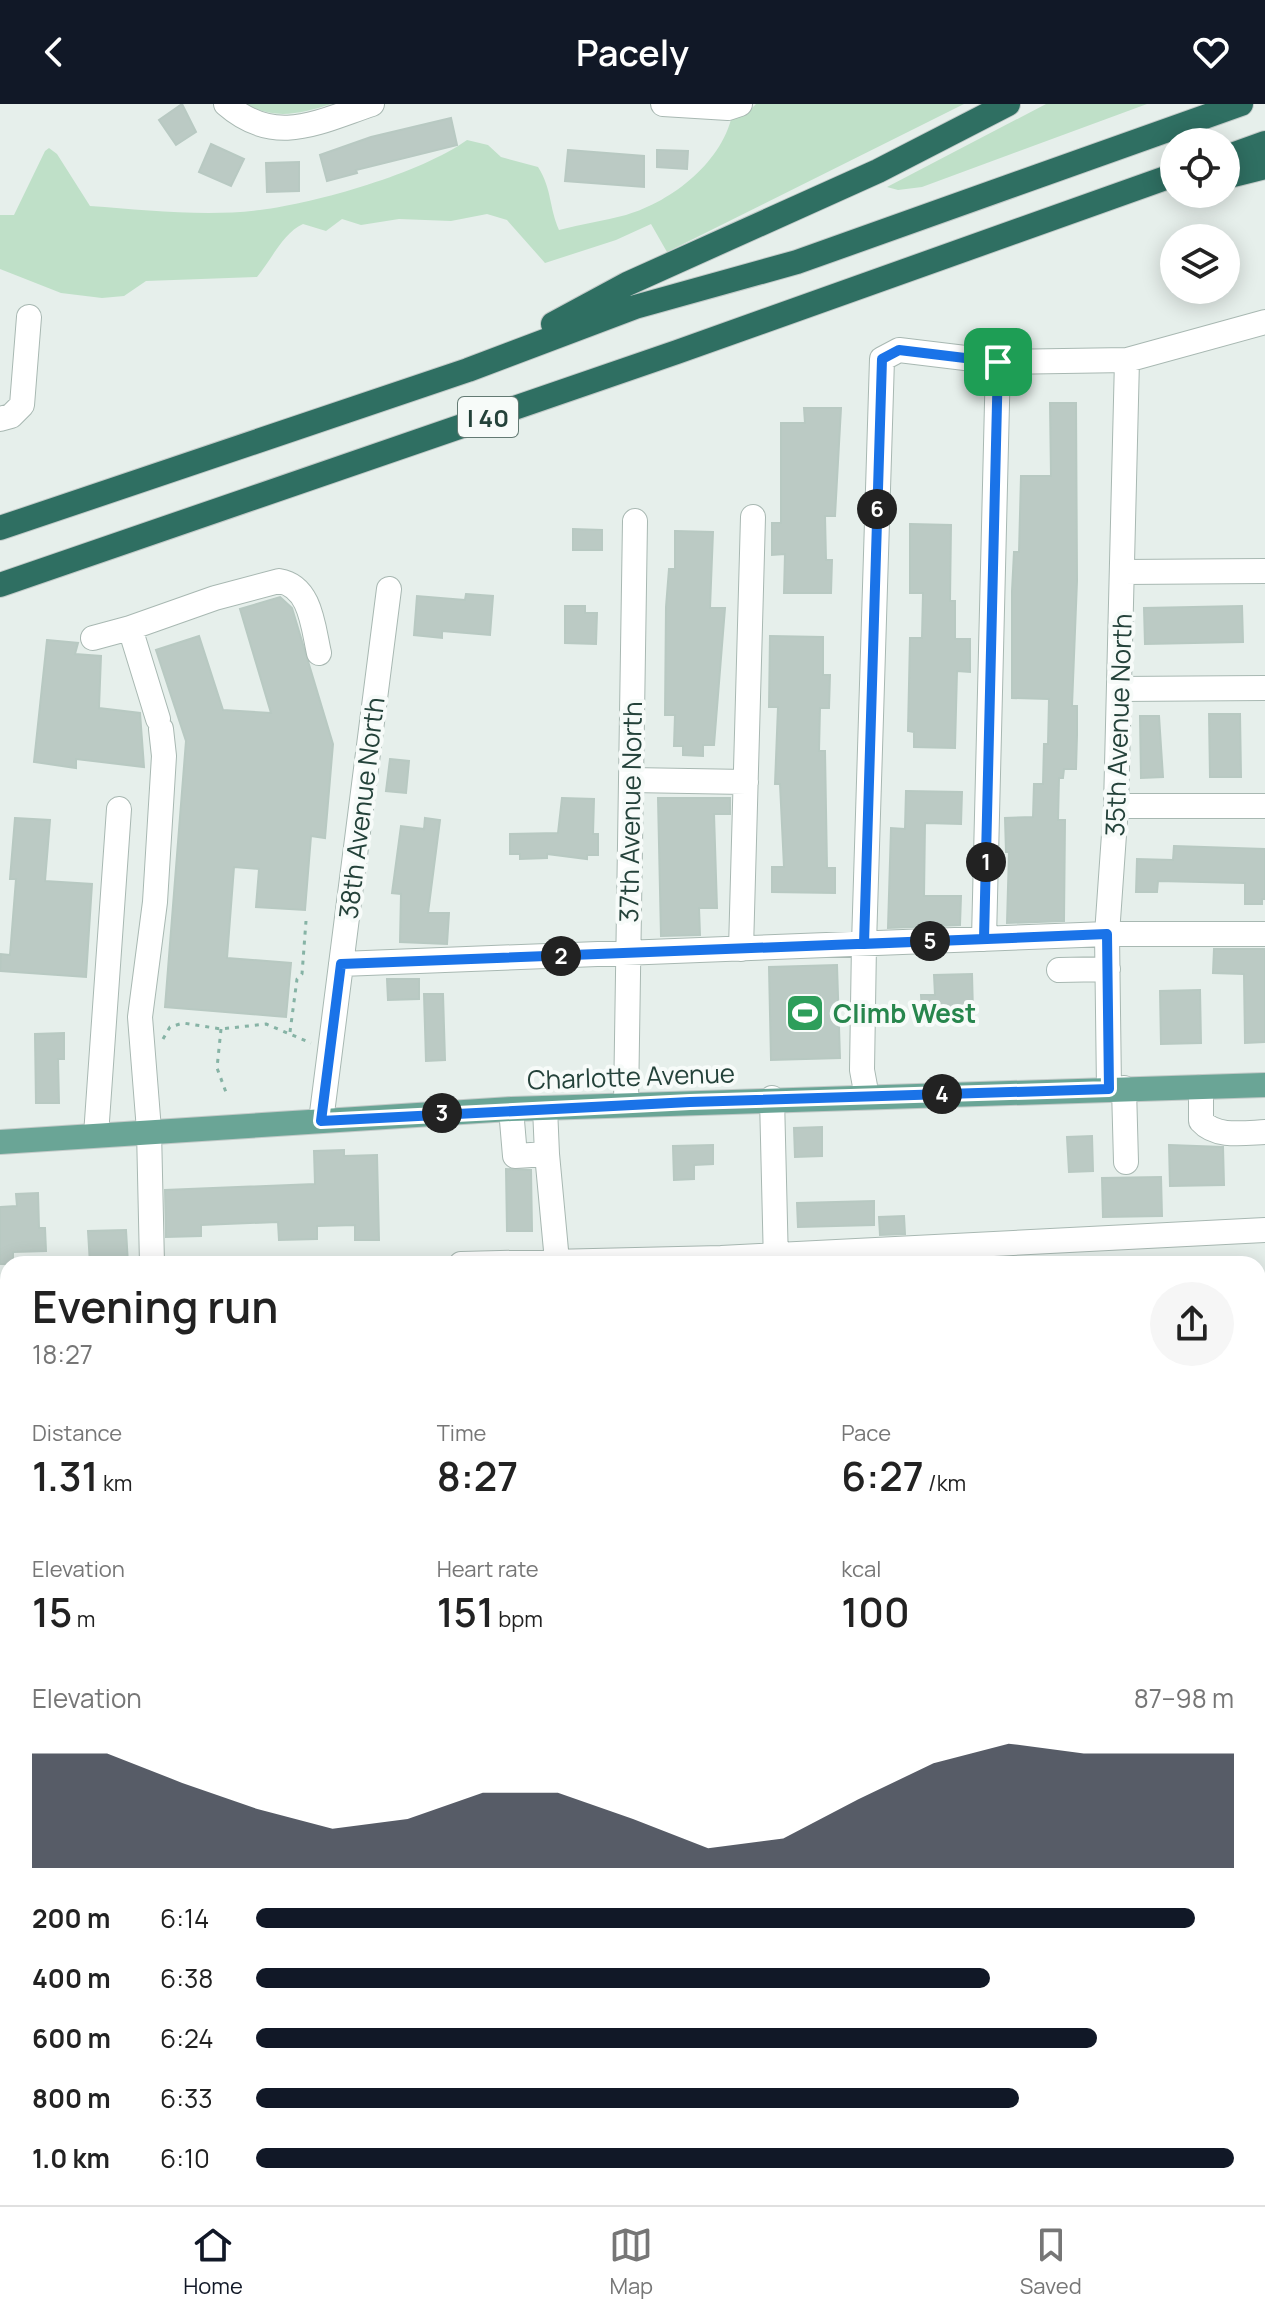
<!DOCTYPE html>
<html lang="en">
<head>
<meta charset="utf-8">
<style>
	:root { --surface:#fff; --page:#f6f6f6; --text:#222; --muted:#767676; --line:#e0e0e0; --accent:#111827 }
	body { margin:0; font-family:Manrope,sans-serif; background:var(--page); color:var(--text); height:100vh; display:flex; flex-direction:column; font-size:30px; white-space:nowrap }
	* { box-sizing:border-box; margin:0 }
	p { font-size:26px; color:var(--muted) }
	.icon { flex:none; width:44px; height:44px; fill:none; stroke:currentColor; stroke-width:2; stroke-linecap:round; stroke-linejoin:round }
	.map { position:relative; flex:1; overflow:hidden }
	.details { position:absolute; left:0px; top:1152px; width:1266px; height:950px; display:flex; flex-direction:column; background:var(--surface); border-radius:24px 24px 0 0; box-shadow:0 4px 20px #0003 }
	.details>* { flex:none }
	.tools { position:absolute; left:1160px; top:24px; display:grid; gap:16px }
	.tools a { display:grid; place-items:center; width:80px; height:80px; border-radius:50%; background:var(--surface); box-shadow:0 4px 20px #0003; font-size:40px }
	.pin { position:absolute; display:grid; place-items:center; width:68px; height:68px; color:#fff; margin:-34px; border-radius:16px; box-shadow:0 4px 12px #0006 }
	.km { position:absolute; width:40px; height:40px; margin:-20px; border-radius:50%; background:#222; color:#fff; font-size:22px; line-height:40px; text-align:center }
	.round { display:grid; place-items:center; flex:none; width:84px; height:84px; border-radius:42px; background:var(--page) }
	.headline { display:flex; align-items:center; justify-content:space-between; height:136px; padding:0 32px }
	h1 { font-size:44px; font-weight:600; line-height:60px }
	.figures { display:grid; grid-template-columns:repeat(3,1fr); gap:12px; height:136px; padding:8px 32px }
	.figures div { display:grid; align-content:center }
	.figures b { font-size:40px; font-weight:600 }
	.figures small { font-size:22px; font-weight:400 }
	.figures p { font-size:22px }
	.chart { height:224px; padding:16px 32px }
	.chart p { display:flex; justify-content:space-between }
	.chart svg { width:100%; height:144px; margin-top:8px; fill:var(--accent); opacity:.7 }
	ul { padding:0 32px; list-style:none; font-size:26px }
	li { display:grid; grid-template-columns:128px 96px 1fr; align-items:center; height:60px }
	li i { height:20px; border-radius:10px; background:var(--accent) }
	header { display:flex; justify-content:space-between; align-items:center; height:104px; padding:0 32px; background:var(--accent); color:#fff; font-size:36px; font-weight:600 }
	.dock { display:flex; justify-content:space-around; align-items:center; height:112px; border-top:2px solid var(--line); background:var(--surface); font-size:22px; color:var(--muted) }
	.dock a { display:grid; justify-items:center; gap:4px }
	.dock .selected { color:var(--accent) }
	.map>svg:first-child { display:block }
	.green { fill:#bfe0c8 }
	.building { fill:#bbcac4; stroke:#b8c9c2; stroke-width:2 }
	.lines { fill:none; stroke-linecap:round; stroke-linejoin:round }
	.minor-casing { stroke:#a8b8b2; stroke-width:26 }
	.major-casing { stroke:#c2cac8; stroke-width:26 }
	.highway-casing { stroke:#c2cac8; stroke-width:26 }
	.path { stroke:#86b3a5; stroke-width:3; stroke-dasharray:4 6; stroke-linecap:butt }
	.minor { stroke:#fff; stroke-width:24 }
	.major { stroke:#6aa596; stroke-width:24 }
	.highway { stroke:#2f6f62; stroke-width:24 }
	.route-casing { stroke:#fff; stroke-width:16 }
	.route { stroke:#1a73e8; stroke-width:10 }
	.labels { text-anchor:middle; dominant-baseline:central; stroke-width:8; stroke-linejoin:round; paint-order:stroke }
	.shield { fill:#f7fbf9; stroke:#637a73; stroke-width:2 }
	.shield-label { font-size:24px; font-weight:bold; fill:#24423a }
	.street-label { font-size:26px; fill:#24423a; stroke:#f7fbf9 }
	.leisure-label { font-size:26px; font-weight:bold; fill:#27864d; stroke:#f7fbf9; text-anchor:start }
</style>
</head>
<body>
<header><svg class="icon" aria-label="back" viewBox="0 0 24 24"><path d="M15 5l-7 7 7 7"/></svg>Pacely<svg class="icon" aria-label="heart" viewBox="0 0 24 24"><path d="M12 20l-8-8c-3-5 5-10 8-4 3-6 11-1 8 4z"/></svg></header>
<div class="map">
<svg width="1265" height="2101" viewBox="0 0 1265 2101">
	<rect width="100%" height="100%" fill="#e6efeb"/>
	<!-- green -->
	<path class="green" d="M245,0H331C300,10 275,16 245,0Z
		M756,0H964L667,148L651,120L616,136L545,159L507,116L487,110L451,117L399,115L361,121L342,115L326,127L303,120C283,129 272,155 257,173L146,177L124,192L102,194L61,189L0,165V111H14L45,47L49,44L57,50L90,102C146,106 205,113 260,106C317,99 421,69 467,36L488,41L501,53L538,63C552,85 549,103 559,126C581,120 604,117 626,111C673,97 724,57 733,7L751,5Z
		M1046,0H1147L922,83L898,86L887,83Z"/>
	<!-- building -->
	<path class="building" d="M182,0L196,28L176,41L159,16Z
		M451,14L457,41L356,66L357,69L327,77L320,51L371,33Z
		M211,40L244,55L231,82L199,68Z
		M568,46L644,52V83L565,77Z
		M657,46L688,47L687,65L657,63Z
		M299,58V87L267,88L266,59Z
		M1050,299H1076L1077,477L1072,602H1077V631L1076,665H1064L1063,674H1059L1058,716H1065L1064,817L1007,819L1009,748H1006L1005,714L1033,713L1034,680H1043L1044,640H1048L1049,595L1012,594V487L1014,448H1019L1021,372H1051Z
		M804,304H841L835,412H825L826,456H832L831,489H784L785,450L772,451V419H781V319H805Z
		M910,420L951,421L950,497H955V535H970V568L957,567L955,644L914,643V628L908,627L910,534H922L923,489H910Z
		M573,425L602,426V446H573Z
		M675,427L713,428L710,504H725L714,641H703V652L683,651V642H674L675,611H665L666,503L669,465H675Z
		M466,490L493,492L490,531L442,527V534L414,531L417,492L465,496Z
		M280,493L292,504L333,640L325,734L311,732L305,806L256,803L259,765L234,763L227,854L291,859L286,913L165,903L186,637L156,546L199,532L223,606L271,609L240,505Z
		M565,502H585V509H597L596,540L565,539Z
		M1242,502L1243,538L1145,540L1144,504Z
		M770,532L823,533V571H830L829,604H820L819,647H825L827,764H835V789L772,788V763H784L780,680H775L778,603H769Z
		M47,536L78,539L75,550L101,552L99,604L140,609L144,663L76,655V664L34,658Z
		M1209,610H1240L1241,673H1210Z
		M1140,612H1159L1163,673L1141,674Z
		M390,655L409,657L406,689L386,687Z
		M906,687L962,688L961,720L925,719L924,792H961L960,821L888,824L891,724L905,725Z
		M562,694L594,695L593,730H598V751H587V755L547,750V754L520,755V750H510V730L558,729Z
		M658,694H730V710H714L717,804H699L700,831L661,832Z
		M15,714L50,716L45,777L92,780L86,873L0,867L1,850L10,851L16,775H10Z
		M425,714L440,716L428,809H449L447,840L400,838L401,790L392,789L401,722L424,725Z
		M1174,742L1265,745V795H1262V800H1245V779L1158,777L1157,788H1136L1137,755L1173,756Z
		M1214,845H1265V938L1245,939L1244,870L1213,869Z
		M837,861L840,954L771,956L769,863Z
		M972,870L973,908L922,909L921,891H935L934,871Z
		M387,875H419V895L388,896Z
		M1200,886L1201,939L1161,940L1160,887Z
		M424,890H443L445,956L426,957Z
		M64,929V955H58L59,999H36L35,930Z
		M822,1023V1052L795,1053L794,1024Z
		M1092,1032L1093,1067L1069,1068L1067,1033Z
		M713,1041V1060L694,1061V1075L674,1076L673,1042Z
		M1169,1041L1223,1043L1224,1081L1170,1082Z
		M344,1046V1052L377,1051L379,1136H355V1121L317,1122V1135L279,1136L278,1118L201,1121V1132L166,1133L165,1086L315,1080L314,1047Z
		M506,1065L531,1066L532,1127H507Z
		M1161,1073L1162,1112L1103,1113L1102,1074Z
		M38,1089L39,1124H45L46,1147L13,1148V1160H0V1103L17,1102L16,1090Z
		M874,1097V1121L798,1123L797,1099Z
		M904,1112L905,1130L880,1131L879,1113Z
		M126,1126L128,1160H90L88,1127Z"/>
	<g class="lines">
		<defs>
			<path id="minor" d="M226,0C275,43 318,18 372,0
				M663,0L728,4L740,0
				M0,315L11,312L22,301L29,213
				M1123,468L1265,467
				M130,524L215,494L279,477C311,482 313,523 319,549
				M93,534L130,524L158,615
				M1119,585L1265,584
				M631,676L746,678
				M1116,702H1265
				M984,835L998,258
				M741,845L753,413
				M341,860L1107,830H1265
				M1059,866L1108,865
				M1201,983V1017C1216,1034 1244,1029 1265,1028
				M1124,984L1126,1058
				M1109,985L1107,830L1116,702L1127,256
				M867,993L862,966L864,840L882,255L899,246L998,258L1127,256L1265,218
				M772,994L776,1160
				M626,1000L635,417
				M511,1005L515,1052L547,1050L545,1004
				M321,1017L389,485
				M96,1031L119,705
				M547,1050L557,1157
				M152,1160L149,1026L140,913L155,798L164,652L161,625
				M461,1160L721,1154L1265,1126
				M0,1195H8
				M1258,1279H1265
				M0,1342H8
				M1258,1424H1265
				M0,1487H8
				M1258,1574H1265
				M0,1635L8,1634
				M1258,1706H1265
				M0,1784L8,1783
				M1258,1850H1265
				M0,1921H8
				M1258,2020L1265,2021
				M0,2065H8
				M190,2094V2101
				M965,2094L966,2101
				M1100,2094L1101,2101
				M1220,2094L1221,2101
				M828,2097L868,2101
				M313,2101L314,2094
				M453,2101L454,2094
				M600,2101V2094"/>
			<path id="major" d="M0,1038L511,1005L1265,981"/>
			<path id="highway" d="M1226,53L1265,39
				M1226,73L1265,63
				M553,220L627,180L878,67L1008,0
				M0,424L468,266L635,203L797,158L1241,0
				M0,481L677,248L1174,71"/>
		</defs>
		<!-- minor casing -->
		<use href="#minor" class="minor-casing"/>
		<!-- major casing -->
		<use href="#major" class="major-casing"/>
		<!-- highway casing -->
		<use href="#highway" class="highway-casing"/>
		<!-- path -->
		<path class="path" d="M221,925L217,964L227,991
			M290,928L297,875L302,870L306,817
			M163,935L170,923L183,919L221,925L266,920L311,939"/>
		<!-- minor -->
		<use href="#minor" class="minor"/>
		<!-- major -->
		<use href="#major" class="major"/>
		<!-- highway -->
		<use href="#highway" class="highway"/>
	</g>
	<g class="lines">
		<defs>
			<path id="route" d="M998,258L984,835L341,860L321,1017L690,998L1109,985L1107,830L864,840L882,255L899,246L998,258"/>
		</defs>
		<!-- route casing -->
		<use href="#route" class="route-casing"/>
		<!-- route -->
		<use href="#route" class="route"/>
	</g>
	<!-- icons -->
	<defs>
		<symbol id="stadium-square" viewBox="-11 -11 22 22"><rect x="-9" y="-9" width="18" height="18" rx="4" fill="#2e9e5b" stroke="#f7fbf9"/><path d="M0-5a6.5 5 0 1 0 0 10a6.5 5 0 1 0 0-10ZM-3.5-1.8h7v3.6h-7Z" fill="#fff"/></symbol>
	</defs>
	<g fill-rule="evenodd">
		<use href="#stadium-square" x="783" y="887" width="44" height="44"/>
	</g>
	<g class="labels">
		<!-- shield labels -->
		<rect class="shield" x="458" y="293" width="60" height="40" rx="6"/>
		<g class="shield-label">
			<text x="488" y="313">I 40</text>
		</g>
		<!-- street labels -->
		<g class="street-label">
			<text transform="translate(1118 621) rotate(-88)">35th Avenue North</text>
			<text transform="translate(361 704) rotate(-83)">38th Avenue North</text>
			<text transform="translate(630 708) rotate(-89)">37th Avenue North</text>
			<text transform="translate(631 972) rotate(-2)">Charlotte Avenue</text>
		</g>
		<!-- leisure labels -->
		<g class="leisure-label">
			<text x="833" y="909">Climb West</text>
		</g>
	</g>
</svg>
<div class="tools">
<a><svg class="icon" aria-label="locate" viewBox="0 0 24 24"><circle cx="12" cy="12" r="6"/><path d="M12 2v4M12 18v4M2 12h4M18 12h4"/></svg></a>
<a><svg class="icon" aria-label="layers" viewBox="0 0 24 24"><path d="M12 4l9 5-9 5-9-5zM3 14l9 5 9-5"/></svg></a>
</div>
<div class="pin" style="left:998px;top:258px;background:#1e9e55"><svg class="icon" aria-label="arrive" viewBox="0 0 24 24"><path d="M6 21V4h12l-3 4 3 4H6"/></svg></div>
<b class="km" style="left:986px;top:758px">1</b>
<b class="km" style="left:561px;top:852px">2</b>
<b class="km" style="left:442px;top:1009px">3</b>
<b class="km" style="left:942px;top:990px">4</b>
<b class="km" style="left:930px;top:837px">5</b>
<b class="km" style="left:877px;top:405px">6</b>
<section class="details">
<div class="headline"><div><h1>Evening run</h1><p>18:27</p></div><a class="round"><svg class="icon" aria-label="share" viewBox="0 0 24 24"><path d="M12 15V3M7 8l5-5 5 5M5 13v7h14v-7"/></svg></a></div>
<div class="figures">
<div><p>Distance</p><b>1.31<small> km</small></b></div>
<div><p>Time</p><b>8:27</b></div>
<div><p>Pace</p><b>6:27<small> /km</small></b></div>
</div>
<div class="figures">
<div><p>Elevation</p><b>15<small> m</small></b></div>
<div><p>Heart rate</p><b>151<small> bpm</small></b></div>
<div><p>kcal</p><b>100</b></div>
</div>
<div class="chart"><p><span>Elevation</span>87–98 m</p>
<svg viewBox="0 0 160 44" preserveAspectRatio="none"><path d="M0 44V9L10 9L20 18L30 26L40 32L50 29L60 21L70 21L80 29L90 38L100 35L110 23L120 12L130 6L140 9L150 9L160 9V44z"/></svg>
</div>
<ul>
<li><b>200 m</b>6:14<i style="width:96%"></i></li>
<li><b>400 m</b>6:38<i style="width:75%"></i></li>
<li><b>600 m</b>6:24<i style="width:86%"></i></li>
<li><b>800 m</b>6:33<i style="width:78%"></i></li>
<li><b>1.0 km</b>6:10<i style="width:100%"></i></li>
</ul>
</section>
</div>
<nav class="dock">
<a class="selected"><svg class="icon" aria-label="home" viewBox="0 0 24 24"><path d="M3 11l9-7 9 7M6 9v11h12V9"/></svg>Home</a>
<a><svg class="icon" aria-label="map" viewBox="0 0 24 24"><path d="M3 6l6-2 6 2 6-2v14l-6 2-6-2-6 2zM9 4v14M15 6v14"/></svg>Map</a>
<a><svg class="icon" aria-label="saved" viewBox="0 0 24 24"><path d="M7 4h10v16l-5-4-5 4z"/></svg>Saved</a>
</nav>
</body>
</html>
